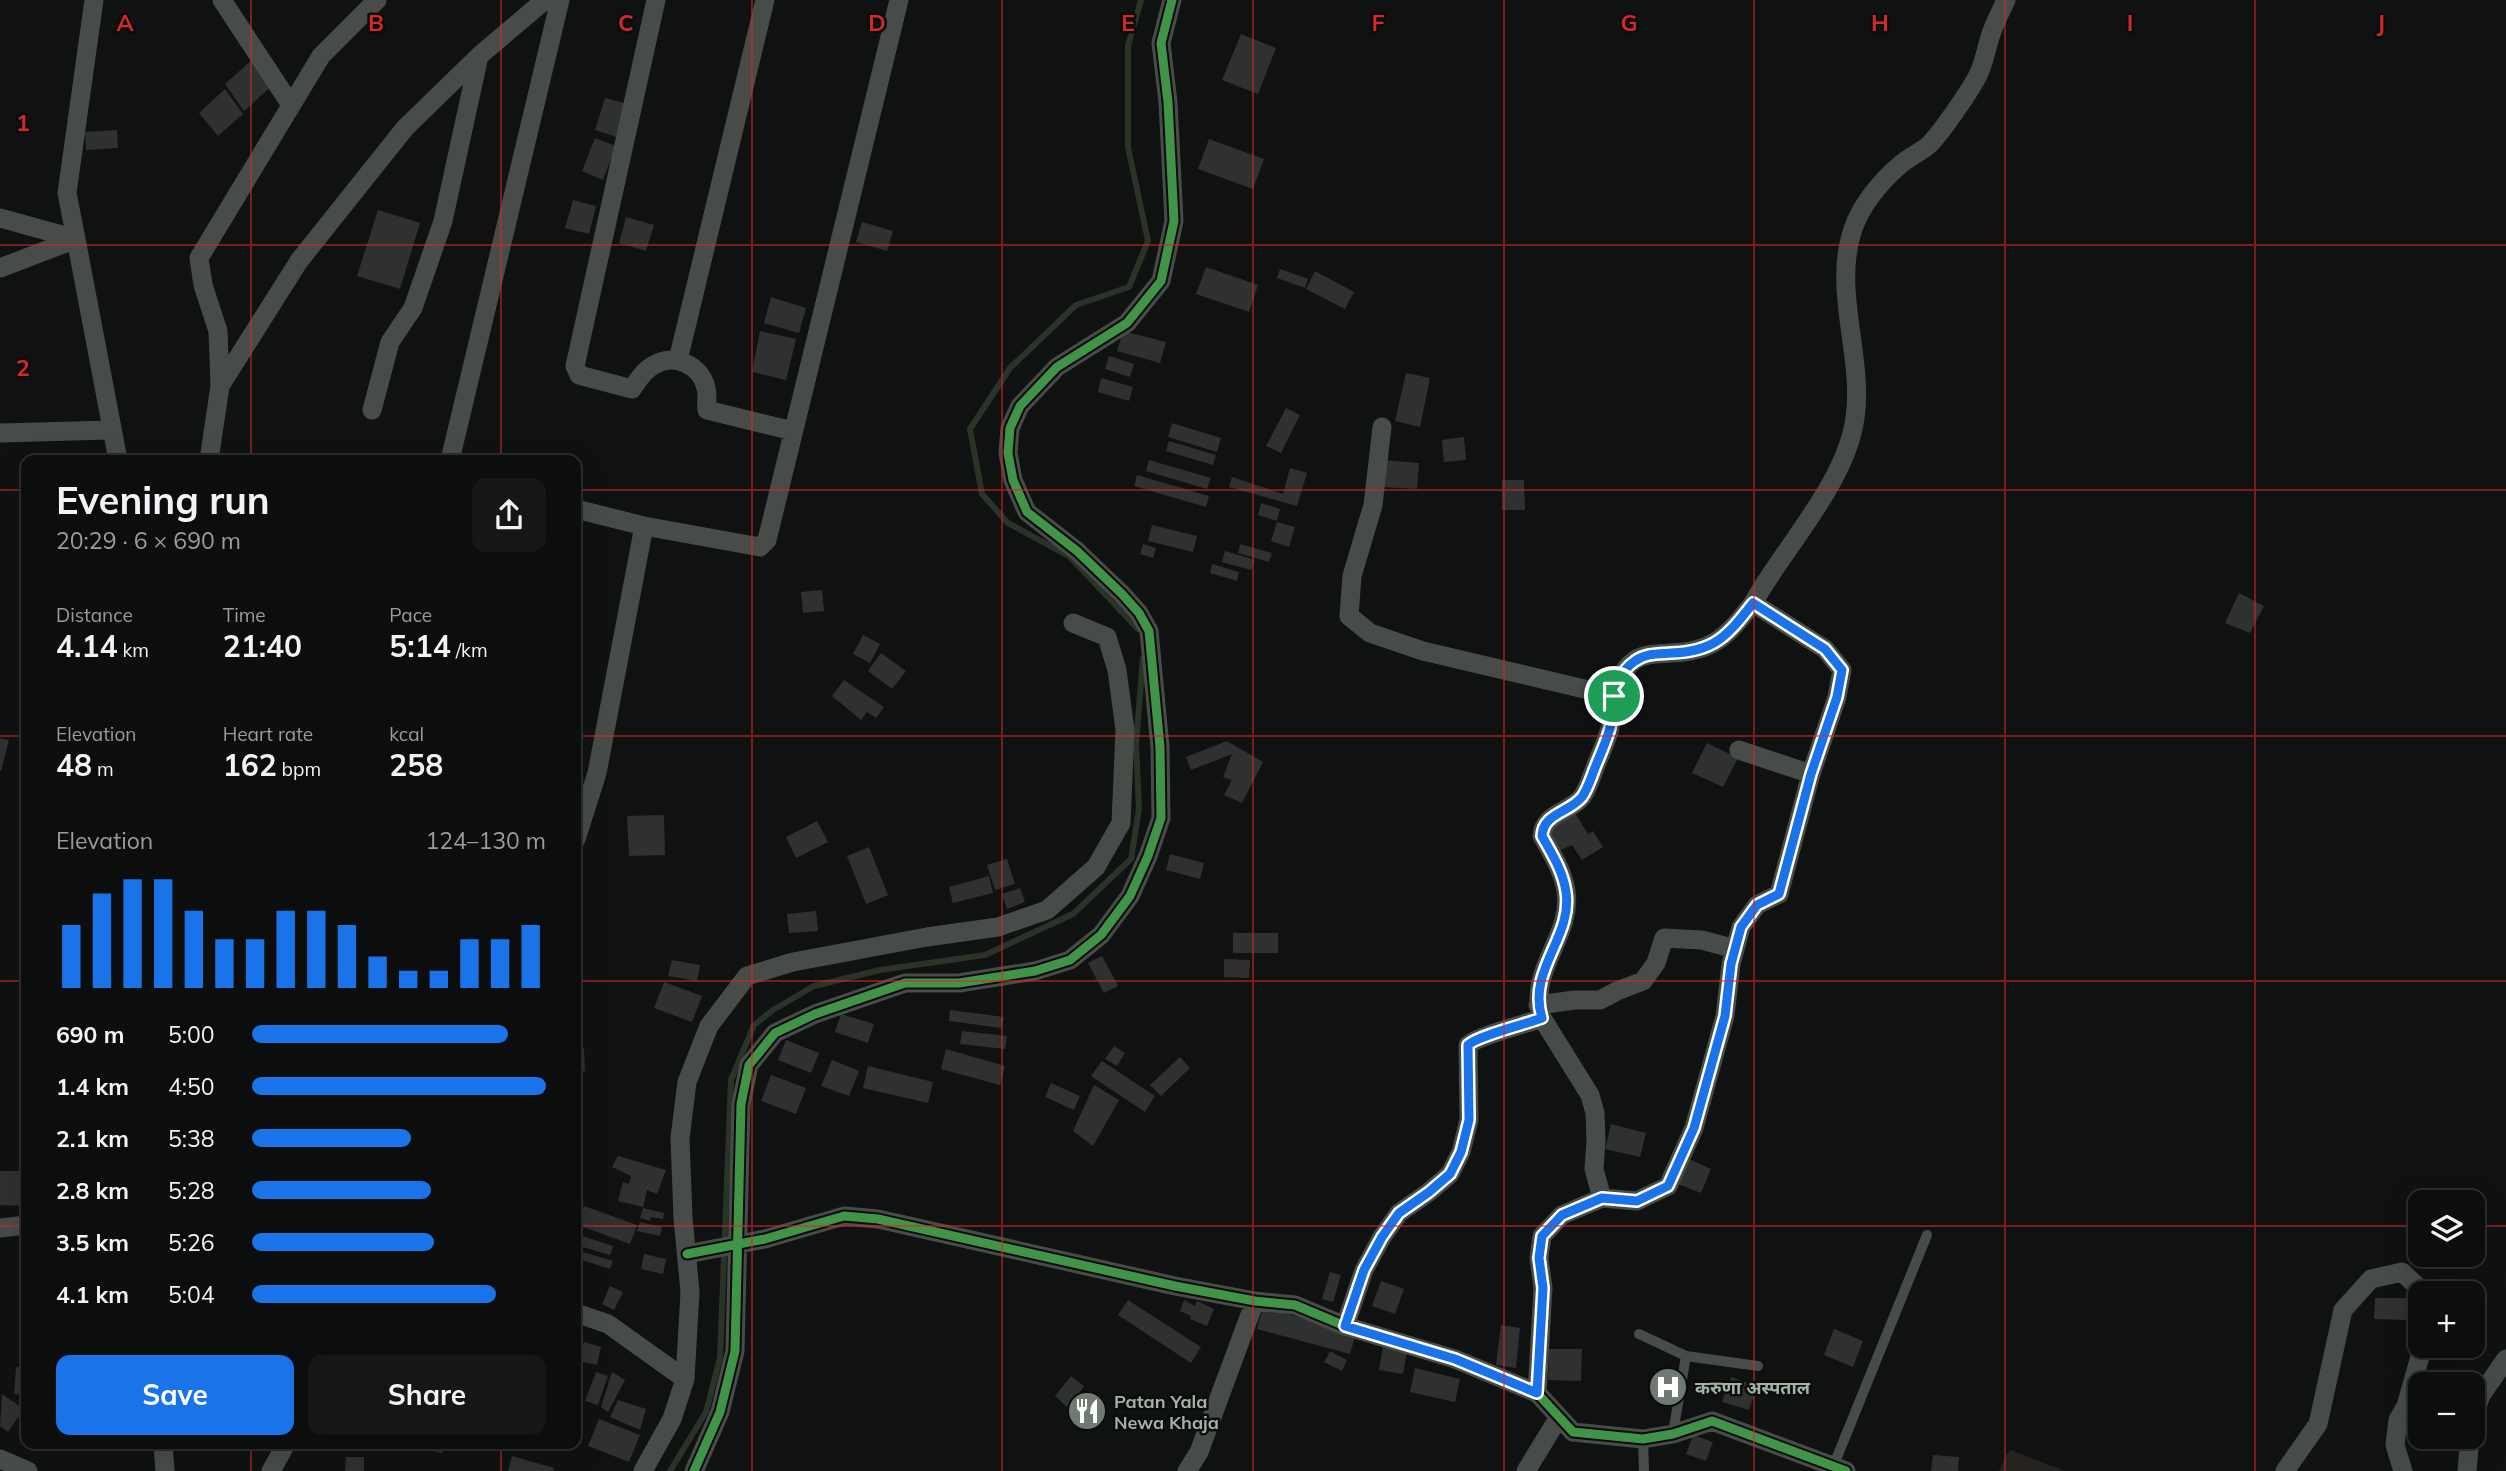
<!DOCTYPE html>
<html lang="en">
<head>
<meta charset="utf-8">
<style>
	:root { --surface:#0c0d0d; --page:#151616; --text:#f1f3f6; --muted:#9a9c9d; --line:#2c2d2e; --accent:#1a73e8 }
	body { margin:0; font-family:Mulish,"Noto Sans Devanagari",sans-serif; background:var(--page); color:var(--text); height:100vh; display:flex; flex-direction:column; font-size:26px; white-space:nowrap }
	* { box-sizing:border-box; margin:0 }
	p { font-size:23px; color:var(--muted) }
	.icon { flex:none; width:38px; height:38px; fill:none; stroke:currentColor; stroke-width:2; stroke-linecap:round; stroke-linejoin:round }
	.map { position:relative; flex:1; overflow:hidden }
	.panel { position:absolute; left:21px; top:455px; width:560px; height:994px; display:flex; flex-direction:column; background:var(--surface); border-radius:14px; box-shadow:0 7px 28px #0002,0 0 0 2px var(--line) }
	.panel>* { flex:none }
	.fabs { position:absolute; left:2408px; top:1190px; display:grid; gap:14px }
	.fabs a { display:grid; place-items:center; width:77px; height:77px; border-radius:14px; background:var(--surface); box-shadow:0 7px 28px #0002,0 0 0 2px var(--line); font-size:35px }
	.pin { position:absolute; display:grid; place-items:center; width:60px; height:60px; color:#fff; margin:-30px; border:4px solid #fff; border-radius:50%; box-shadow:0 2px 7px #0007 }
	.round { display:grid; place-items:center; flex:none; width:74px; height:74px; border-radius:14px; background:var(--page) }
	.summary { display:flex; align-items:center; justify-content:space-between; height:119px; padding:0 35px }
	h1 { font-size:38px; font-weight:700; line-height:52px }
	.figures { display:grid; grid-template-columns:repeat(3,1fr); gap:10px; height:119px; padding:7px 35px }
	.figures div { display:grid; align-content:center }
	.figures b { font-size:30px; font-weight:700 }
	.figures small { font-size:19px; font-weight:400 }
	.figures p { font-size:19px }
	.chart { height:196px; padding:14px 35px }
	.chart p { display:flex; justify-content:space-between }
	.chart svg { width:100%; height:126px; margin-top:7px; stroke:var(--accent); stroke-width:6 }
	.primary-button { display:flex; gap:14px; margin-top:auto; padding:14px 35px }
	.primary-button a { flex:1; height:80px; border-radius:14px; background:var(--accent); color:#fff; font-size:28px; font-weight:700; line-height:80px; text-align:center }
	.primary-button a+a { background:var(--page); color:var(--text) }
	ul { padding:0 35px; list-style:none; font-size:23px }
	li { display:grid; grid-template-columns:112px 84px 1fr; align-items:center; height:52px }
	li i { height:18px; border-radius:9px; background:var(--accent) }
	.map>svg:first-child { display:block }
	.green { fill:#26221f }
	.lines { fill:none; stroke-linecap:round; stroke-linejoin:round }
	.stream { stroke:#293327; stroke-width:6 }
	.building { fill:#2f3130 }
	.service { stroke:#484c49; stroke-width:10 }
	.minor { stroke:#484c49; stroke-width:19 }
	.cycleway-casing { stroke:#0b0c0c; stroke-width:13 }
	.cycleway { stroke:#419447; stroke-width:9 }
	.route-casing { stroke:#fff; stroke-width:14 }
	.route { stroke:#1a73e8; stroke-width:9 }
	.grid { fill:none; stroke:#d62828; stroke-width:2; stroke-opacity:0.55 }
	.labels { text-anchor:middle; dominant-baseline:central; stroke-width:5; stroke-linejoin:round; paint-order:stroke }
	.poi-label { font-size:18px; font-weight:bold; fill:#a2b2a4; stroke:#0b0c0c; text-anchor:start }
	.grid-label { font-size:23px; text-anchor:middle; font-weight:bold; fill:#d62828; stroke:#0b0c0c; stroke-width:5; stroke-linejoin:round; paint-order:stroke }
</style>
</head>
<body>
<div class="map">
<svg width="2506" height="1471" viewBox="0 0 2506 1471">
	<rect width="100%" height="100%" fill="#101111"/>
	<!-- green -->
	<path class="green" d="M2011,1450L2065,1471H1999L2005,1457Z"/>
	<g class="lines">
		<!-- stream -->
		<path class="stream" d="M1138,629L1069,556L1008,523L982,494L970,429L1010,368L1076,305L1129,287L1148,241L1128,147V46L1141,0
			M670,1471L706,1412L720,1358L731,1080L754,1025L773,1010L814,986L880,970L985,955L1073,914L1131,859L1139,809L1136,744L1143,658"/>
	</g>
	<!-- building -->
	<path class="building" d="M1241,34L1276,48L1258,94L1222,80Z
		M255,57L275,83L244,111L225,84Z
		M225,89L243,114L218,136L199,113Z
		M605,98L625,103L616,137L595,130Z
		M117,130L118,148L86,150L85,132Z
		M595,138L616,146L603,180L582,171Z
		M1209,139L1264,159L1253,189L1198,169Z
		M573,200L596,206L589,234L565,228Z
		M378,210L420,223L400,289L357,276Z
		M626,217L654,225L646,251L619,243Z
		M862,222L893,231L887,251L856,242Z
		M1206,267L1258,285L1249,312L1196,294Z
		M1280,269L1308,279L1305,288L1277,278Z
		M1315,271L1354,292L1345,309L1306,289Z
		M771,297L806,308L799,333L764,323Z
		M760,331L796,339L786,380L752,372Z
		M1123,331L1166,342L1160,363L1117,351Z
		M1109,356L1134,364L1130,377L1105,369Z
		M1406,373L1430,378L1420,427L1395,421Z
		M1101,378L1133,387L1129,401L1098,392Z
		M1286,408L1300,415L1281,453L1266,446Z
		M1172,423L1221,438L1217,452L1168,437Z
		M1464,437L1466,460L1444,462L1442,440Z
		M1169,441L1216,455L1213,465L1166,451Z
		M1149,460L1211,478L1207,489L1146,471Z
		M1383,460L1419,463L1417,489L1381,487Z
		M1290,468L1307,473L1297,506L1229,487L1232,477L1283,494Z
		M1137,475L1209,496L1206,507L1134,486Z
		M1502,480H1524L1525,510H1502Z
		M1261,503L1280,509L1277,521L1258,515Z
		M1277,522L1295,527L1289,547L1271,541Z
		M1152,525L1197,536L1193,552L1148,541Z
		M1143,544L1156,548L1153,558L1140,554Z
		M1240,544L1272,553L1269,562L1238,553Z
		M1225,551L1255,560L1251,570L1222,562Z
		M1212,564L1239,572L1237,581L1210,573Z
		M822,590L824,611L803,613L801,592Z
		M2239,593L2264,606L2250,633L2225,623Z
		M863,635L880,644L870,663L853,654Z
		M881,653L906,671L892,689L868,671Z
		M844,680L884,707L876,718L867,712L861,720L832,696Z
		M0,738L9,740L1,771H0Z
		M1227,741L1263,762L1242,803L1224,795L1232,780L1223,777L1232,754L1191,770L1186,757Z
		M1707,743L1738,758L1723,787L1692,773Z
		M1573,810L1588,834L1593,831L1603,847L1582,860L1572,845L1561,850L1547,826Z
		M664,815L665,855L629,856L627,816Z
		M817,821L828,842L796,858L786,837Z
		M869,847L888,895L866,904L847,856Z
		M1170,854L1204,863L1200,879L1166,870Z
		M1007,859L1015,884L995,890L987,865Z
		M989,876L993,893L953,903L949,887Z
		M1020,888L1025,902L1007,909L1002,894Z
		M816,911L818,931L789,933L787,914Z
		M1233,933H1278V953H1233Z
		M1102,956L1118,986L1104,993L1088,963Z
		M1224,959L1250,960L1249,978L1224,977Z
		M672,960L700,965L697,981L668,976Z
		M664,982L702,996L692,1022L654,1008Z
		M950,1010L1004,1017L1002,1028L949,1021Z
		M841,1014L874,1024L868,1043L835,1032Z
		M962,1031L1007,1036L1005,1049L960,1044Z
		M786,1040L819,1053L811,1073L778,1060Z
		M1114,1046L1125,1053L1117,1066L1105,1059Z
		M576,1048H584L585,1071H576Z
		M946,1049L1005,1066L1000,1085L941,1069Z
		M1180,1057L1190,1068L1161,1096L1150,1085Z
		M832,1060L859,1071L849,1096L821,1086Z
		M1102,1061L1155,1096L1145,1112L1091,1076Z
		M868,1066L933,1082L928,1103L863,1088Z
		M771,1075L806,1088L796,1114L761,1101Z
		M1051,1083L1080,1096L1074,1110L1045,1097Z
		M1094,1085L1119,1100L1093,1146L1073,1131Z
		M1611,1124L1646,1133L1640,1157L1605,1149Z
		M618,1156L666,1170L657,1194L647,1190L643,1207L618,1201L623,1182L629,1184L631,1176L612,1167Z
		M1689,1159L1711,1169L1701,1193L1678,1184Z
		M0,1171H26V1206L0,1205Z
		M584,1206L637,1225L630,1244L578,1225Z
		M643,1208L664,1213L663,1219L651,1217L650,1221L640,1218Z
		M640,1222L662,1227L660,1236L637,1231Z
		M576,1234L613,1246L610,1255L576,1245Z
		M576,1250L613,1261L610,1269L576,1258Z
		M644,1254L666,1259L663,1274L641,1269Z
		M1330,1272L1341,1275L1333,1302L1322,1299Z
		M1381,1281L1404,1289L1395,1314L1372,1306Z
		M610,1286L623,1292L614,1310L602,1304Z
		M2375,1298H2409V1320L2374,1319Z
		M1128,1300L1201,1347L1191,1363L1118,1315Z
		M1184,1300L1195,1306L1197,1301L1214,1309L1207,1326L1190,1319L1191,1316L1180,1311Z
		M1263,1307L1356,1333L1350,1354L1257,1329Z
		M1501,1325L1520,1328L1516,1368L1496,1365Z
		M1834,1329L1863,1341L1853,1367L1824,1355Z
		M584,1342L601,1347L597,1365L579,1361Z
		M1383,1347L1407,1351L1403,1374L1379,1370Z
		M1549,1349H1582L1581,1381L1548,1380Z
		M1330,1351L1347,1360L1342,1371L1324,1362Z
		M16,1367L26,1368V1395L14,1394Z
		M1415,1368L1460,1379L1455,1402L1410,1392Z
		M596,1372L608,1376L598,1405L585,1401Z
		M612,1372L625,1380L608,1412L601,1407Z
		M1071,1376L1084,1386L1069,1409L1055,1396Z
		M1731,1377L1757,1386L1749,1410L1722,1402Z
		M2,1394L24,1409L8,1432L0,1426Z
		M618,1400L646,1409L640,1430L610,1417Z
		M2420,1418V1436L2412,1432Z
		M599,1419L640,1435L629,1462L588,1446Z
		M1693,1435L1713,1442L1706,1461L1686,1454Z
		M2421,1437H2441L2437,1445Z
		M405,1444H444L442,1453Z
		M1933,1455L1959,1457L1958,1471H1931Z
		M512,1456L554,1468L553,1471H508Z
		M346,1457H364V1471H345Z"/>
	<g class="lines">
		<!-- service -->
		<path class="service" d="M1639,1334L1686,1356L1758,1366
			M1673,1433L1686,1356
			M1643,1439L1644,1471
			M1833,1467L1927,1235"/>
		<!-- minor -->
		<path class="minor" d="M222,0L291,105
			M656,0L575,366L579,375L632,389C638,380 644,370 654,365C674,353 701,365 706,388C708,394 706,403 707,410L793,431
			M0,218L76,239L118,460
			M0,268L76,239L67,193L94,0
			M678,360L765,0
			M220,386L218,331L203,285L199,258L321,56L377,0
			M372,410L390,342L413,308L443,221L479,56L545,0
			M1382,427L1373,505L1352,576L1349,616L1370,633L1423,651L1614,696
			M0,433L111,430
			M209,460L220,386L299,261L405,128L479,56
			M450,460L560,0
			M576,509L644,526L760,547L767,540L899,0
			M1811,774L1837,697L1842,670L1825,649L1753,603C1785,546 1846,483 1855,418C1864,357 1832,290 1853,229C1861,205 1881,181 1900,165C1909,157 1921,152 1930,144C1943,130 1967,95 1976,79C1984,66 1986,48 1991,34C1995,22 2001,11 2006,0
			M576,839L597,773L644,526
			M1538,1005L1575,1000H1600L1617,991L1643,981L1656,963L1664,938L1702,940L1735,949
			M1542,1018L1590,1095L1595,1113L1596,1140L1594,1169L1602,1198
			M0,1228L26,1225
			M687,1254L765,1239L844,1216L878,1219L1175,1286L1255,1301L1295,1305L1345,1326L1455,1359L1537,1393L1573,1432L1643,1439L1673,1434L1712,1421L1846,1471
			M576,1313L608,1324L685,1379
			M1345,1326L1364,1270L1382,1237L1399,1213L1429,1192L1450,1174L1461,1152L1469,1120L1468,1045C1477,1036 1526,1024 1542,1018C1527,969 1573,937 1566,891C1563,871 1552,854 1542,836C1543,813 1569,813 1582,797C1587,790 1590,781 1593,773C1598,759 1606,743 1610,728C1615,705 1612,676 1635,660C1646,653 1659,654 1671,653C1714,652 1728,635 1753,603
			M1537,1393L1543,1288L1539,1258L1542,1236L1562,1215L1602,1198L1637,1201L1668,1186L1694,1128L1725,1016L1731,964L1741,927L1757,905L1779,894L1811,774L1739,750
			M2473,1419L2481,1395L2506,1359
			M163,1444L165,1471
			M0,1459L28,1471
			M271,1471L286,1444
			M643,1471L672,1419L685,1379L690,1292L683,1218L680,1138L687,1082L709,1026L747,976L793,962L927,937L998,927L1047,910L1096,867L1121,823L1125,730L1117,670L1107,637L1073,623
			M694,1471L720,1412L735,1351L741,1104L749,1065L775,1033L815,1014L905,983H959L1035,971L1070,960L1101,935L1130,896L1148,856L1161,818L1160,747L1149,631L1139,613L1122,594L1077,551L1027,512L1013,480L1008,453L1010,428L1020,406L1057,367L1127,323L1161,281L1174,221L1168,102L1161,43L1172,0
			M1187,1471L1199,1452L1255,1301
			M1526,1471L1559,1417
			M2285,1471L2318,1424L2343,1310L2371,1279L2402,1272L2419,1288L2420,1293
			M2403,1471L2395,1445L2398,1420L2406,1406L2423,1346
			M2467,1471L2470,1437"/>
		<defs>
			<path id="cycleway" d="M687,1254L765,1239L844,1216L878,1219L1175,1286L1255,1301L1295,1305L1345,1326L1455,1359L1537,1393L1573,1432L1643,1439L1673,1434L1712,1421L1846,1471
				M694,1471L720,1412L735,1351L741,1104L749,1065L775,1033L815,1014L905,983H959L1035,971L1070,960L1101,935L1130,896L1148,856L1161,818L1160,747L1149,631L1139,613L1122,594L1077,551L1027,512L1013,480L1008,453L1010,428L1020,406L1057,367L1127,323L1161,281L1174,221L1168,102L1161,43L1172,0"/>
		</defs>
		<!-- cycleway casing -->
		<use href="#cycleway" class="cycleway-casing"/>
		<!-- cycleway -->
		<use href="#cycleway" class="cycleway"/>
	</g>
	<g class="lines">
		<defs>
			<path id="route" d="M1753,603L1825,649L1842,670L1837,697L1811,774L1779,894L1757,905L1741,927L1731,964L1725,1016L1694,1128L1668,1186L1637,1201L1602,1198L1562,1215L1542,1236L1539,1258L1543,1288L1537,1393L1455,1359L1345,1326L1364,1270L1382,1237L1399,1213L1429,1192L1450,1174L1461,1152L1469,1120L1468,1045C1477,1036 1526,1024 1542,1018C1527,970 1573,937 1566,892C1563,871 1552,854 1542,836C1543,813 1569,813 1582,797C1587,790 1590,781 1593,773C1598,759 1606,743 1610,728C1615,705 1612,676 1635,661C1646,653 1659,654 1671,653C1715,652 1728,635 1753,603Z"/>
		</defs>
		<!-- route casing -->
		<use href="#route" class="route-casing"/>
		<!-- route -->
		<use href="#route" class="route"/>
	</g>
	<!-- grid -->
	<path class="grid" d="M251,0V460M501,0V460M752,0V1471M1002,0V1471M1253,0V1471M1504,0V1471M1754,0V1471M2005,0V1471M2255,0V1471M0,245H2506M0,490H26M576,490H2506M0,736H26M576,736H2506M0,981H26M576,981H2506M0,1226H26M576,1226H2420M2473,1226H2506M251,1444V1471M501,1444V1471"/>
	<!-- icons -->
	<defs>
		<symbol id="hospital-disc" viewBox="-11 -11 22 22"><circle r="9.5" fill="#6f7a71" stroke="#0b0c0c"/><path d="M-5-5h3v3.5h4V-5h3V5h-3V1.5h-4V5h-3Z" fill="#fff"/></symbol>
		<symbol id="restaurant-disc" viewBox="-11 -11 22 22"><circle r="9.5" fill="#6f7a71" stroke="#0b0c0c"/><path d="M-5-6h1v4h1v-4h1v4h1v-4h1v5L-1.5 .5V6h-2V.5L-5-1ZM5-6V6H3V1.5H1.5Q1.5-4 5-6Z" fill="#fff"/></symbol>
	</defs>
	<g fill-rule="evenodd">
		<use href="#hospital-disc" x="1646" y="1365" width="44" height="44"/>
		<use href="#restaurant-disc" x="1065" y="1389" width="44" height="44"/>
	</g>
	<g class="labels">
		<!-- poi labels -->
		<g class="poi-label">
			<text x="1695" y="1387">करुणा अस्पताल</text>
			<text x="1114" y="1401">Patan Yala<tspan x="1114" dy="21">Newa Khaja</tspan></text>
		</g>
	</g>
	<g class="grid-label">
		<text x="125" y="31">A</text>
		<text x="376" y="31">B</text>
		<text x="626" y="31">C</text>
		<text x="877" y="31">D</text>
		<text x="1128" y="31">E</text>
		<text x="1378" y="31">F</text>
		<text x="1629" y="31">G</text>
		<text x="1880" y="31">H</text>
		<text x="2130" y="31">I</text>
		<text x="2381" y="31">J</text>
		<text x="23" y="131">1</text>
		<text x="23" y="376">2</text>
	</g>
</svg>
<div class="fabs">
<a><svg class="icon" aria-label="layers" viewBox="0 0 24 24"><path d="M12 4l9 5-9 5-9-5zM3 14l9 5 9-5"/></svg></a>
<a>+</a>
<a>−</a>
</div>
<div class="pin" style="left:1614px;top:696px;background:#1e9e55"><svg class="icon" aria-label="arrive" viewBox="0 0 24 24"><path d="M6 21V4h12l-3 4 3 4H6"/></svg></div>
<section class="panel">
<div class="summary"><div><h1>Evening run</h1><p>20:29 · 6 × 690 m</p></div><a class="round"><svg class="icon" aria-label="share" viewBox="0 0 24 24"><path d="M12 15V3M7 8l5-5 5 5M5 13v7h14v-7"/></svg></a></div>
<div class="figures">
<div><p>Distance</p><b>4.14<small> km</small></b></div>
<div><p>Time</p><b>21:40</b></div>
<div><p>Pace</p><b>5:14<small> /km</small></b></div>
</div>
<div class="figures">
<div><p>Elevation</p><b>48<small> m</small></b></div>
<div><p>Heart rate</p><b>162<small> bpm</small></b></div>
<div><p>kcal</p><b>258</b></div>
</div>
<div class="chart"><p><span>Elevation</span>124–130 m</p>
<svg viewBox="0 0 160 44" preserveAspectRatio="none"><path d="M5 44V22M15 44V11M25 44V6M35 44V6M45 44V17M55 44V27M65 44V27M75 44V17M85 44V17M95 44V22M105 44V33M115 44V38M125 44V38M135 44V27M145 44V27M155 44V22"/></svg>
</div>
<ul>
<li><b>690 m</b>5:00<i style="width:87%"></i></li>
<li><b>1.4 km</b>4:50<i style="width:100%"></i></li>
<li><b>2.1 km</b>5:38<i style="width:54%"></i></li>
<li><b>2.8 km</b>5:28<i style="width:61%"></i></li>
<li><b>3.5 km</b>5:26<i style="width:62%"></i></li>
<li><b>4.1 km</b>5:04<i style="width:83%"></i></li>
</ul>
<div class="primary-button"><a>Save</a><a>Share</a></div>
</section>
</div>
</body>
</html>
